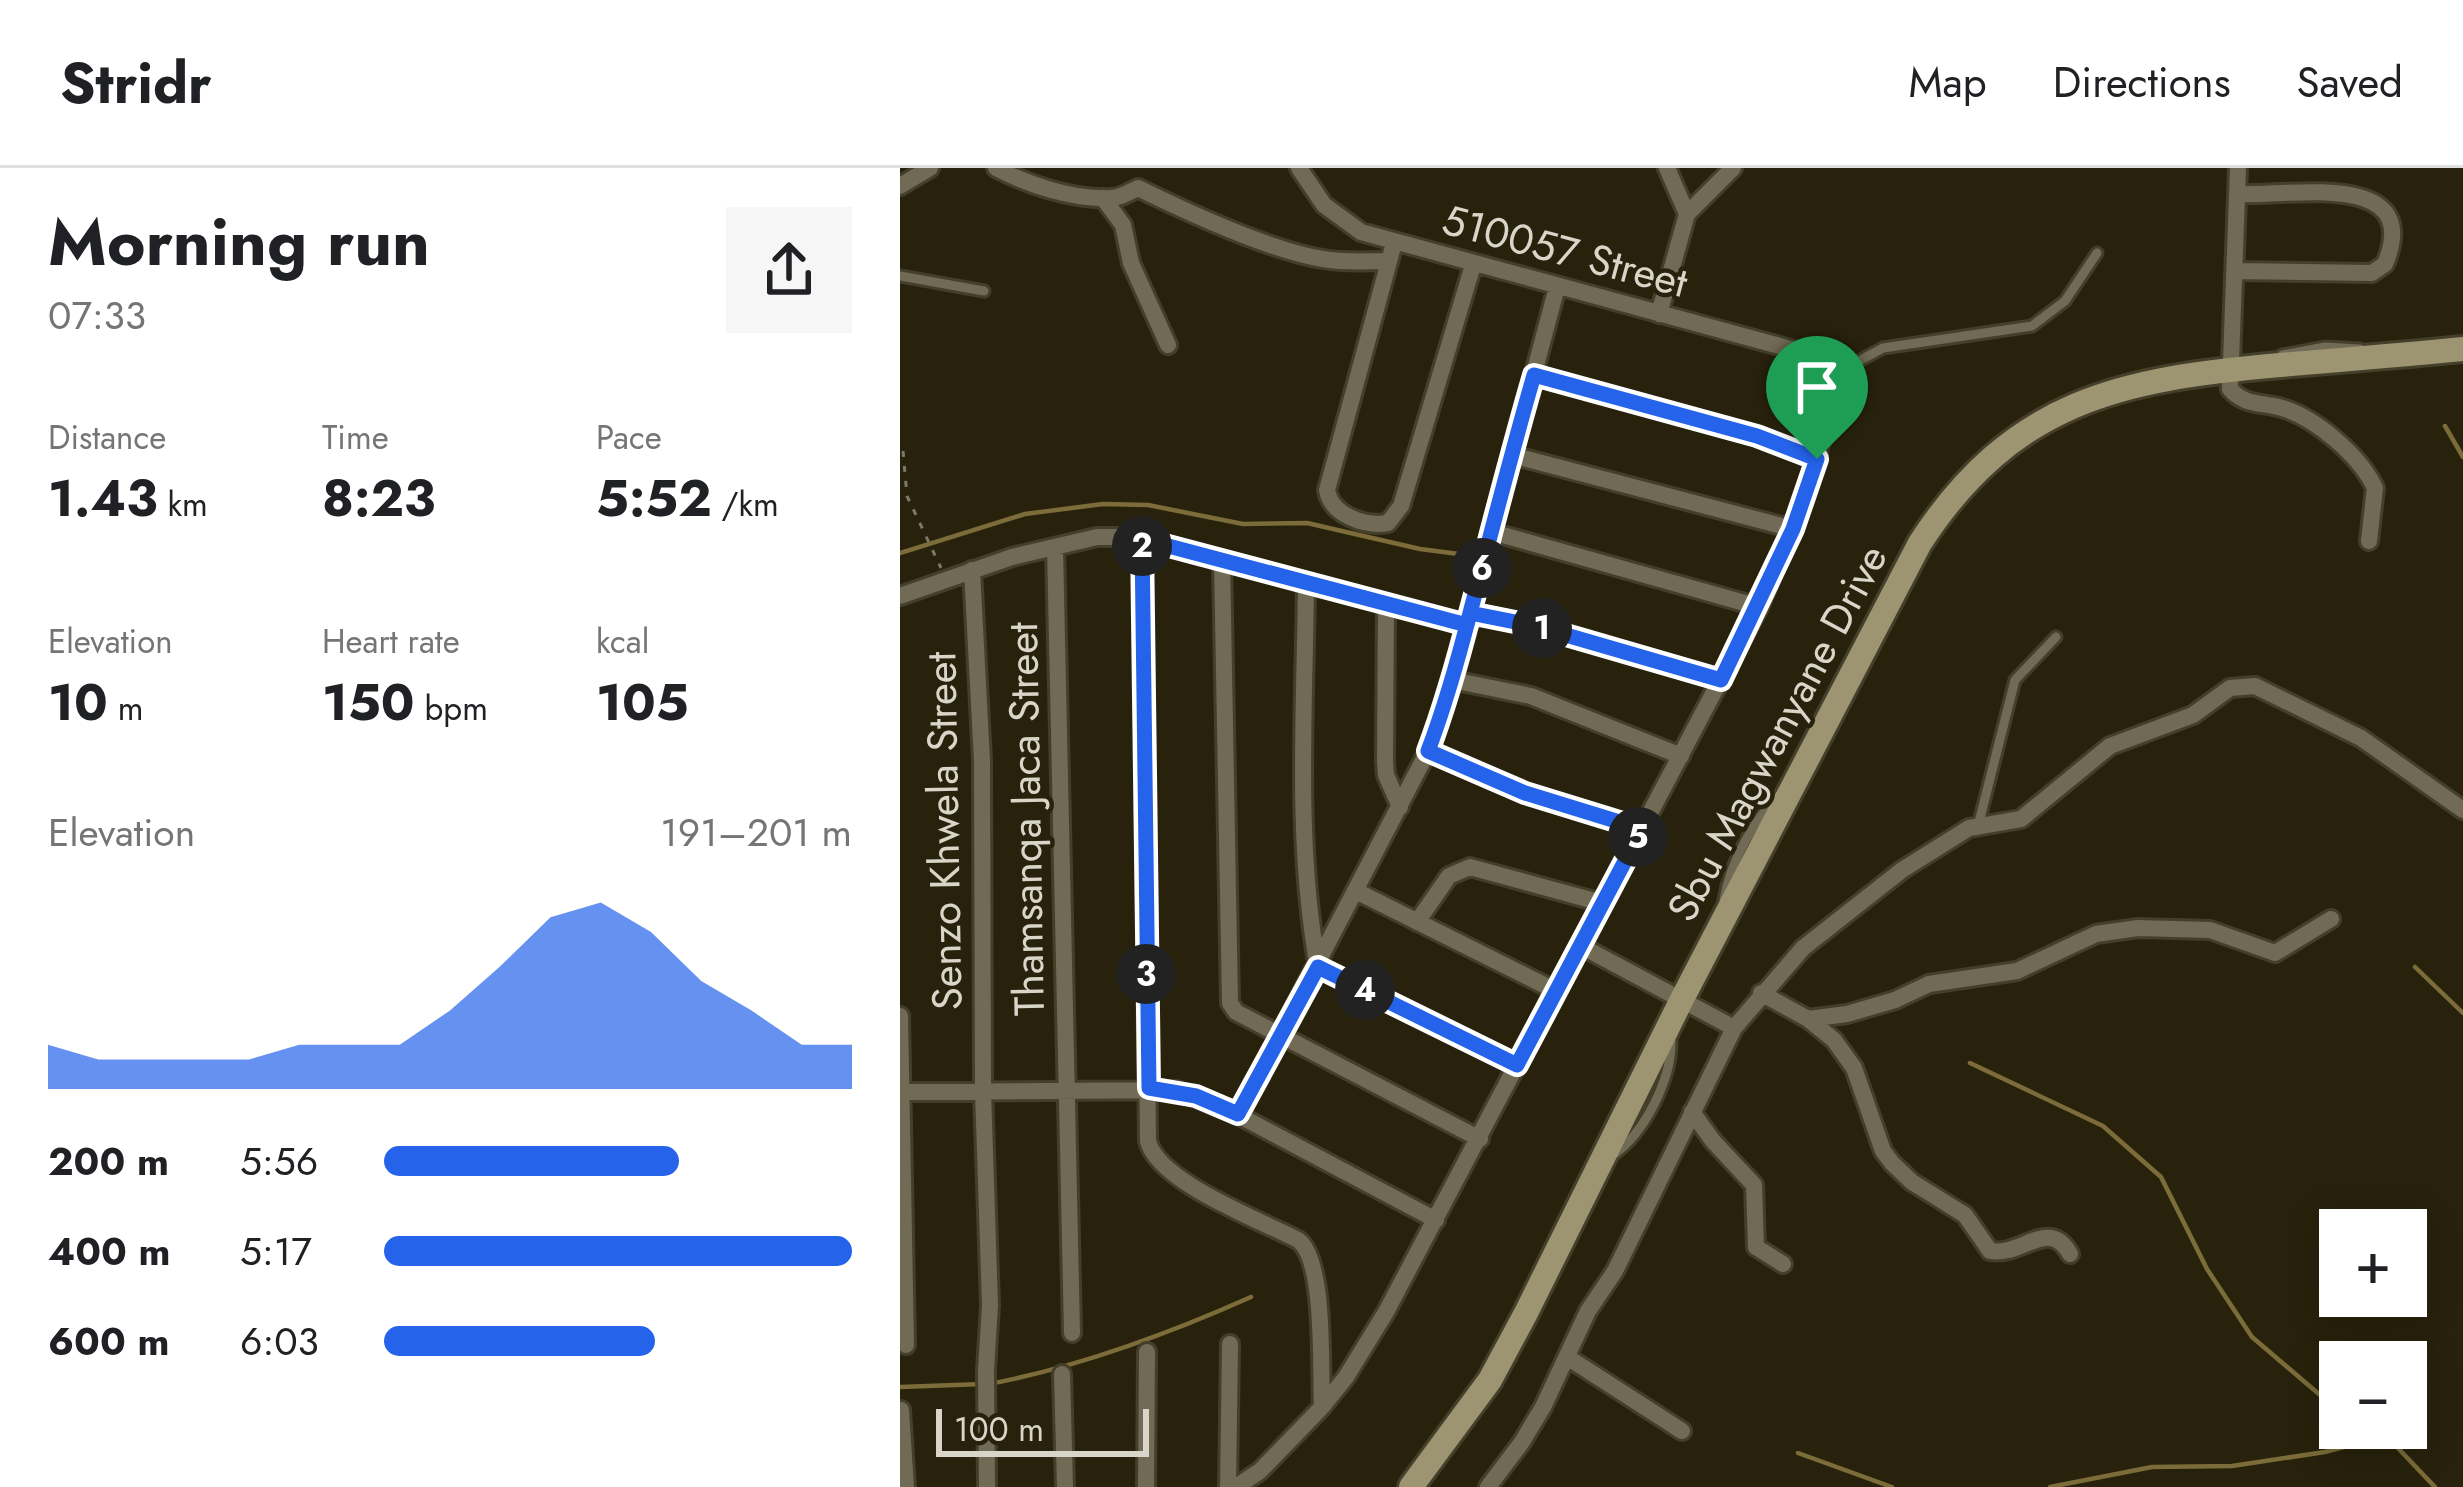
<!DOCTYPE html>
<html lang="en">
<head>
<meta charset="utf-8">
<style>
	:root { --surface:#fff; --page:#f6f6f6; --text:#202124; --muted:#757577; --line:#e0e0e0; --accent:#2563eb }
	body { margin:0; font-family:Jost,sans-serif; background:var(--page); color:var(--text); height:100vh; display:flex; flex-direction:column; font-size:45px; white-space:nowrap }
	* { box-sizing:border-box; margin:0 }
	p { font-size:39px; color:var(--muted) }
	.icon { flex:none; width:66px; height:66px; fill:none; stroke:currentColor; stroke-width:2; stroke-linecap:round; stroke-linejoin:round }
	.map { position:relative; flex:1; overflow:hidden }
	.panel { display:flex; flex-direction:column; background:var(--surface); width:900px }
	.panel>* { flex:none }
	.buttons { position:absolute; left:1419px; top:1041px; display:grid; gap:24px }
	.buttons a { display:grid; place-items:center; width:108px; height:108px; border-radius:0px; background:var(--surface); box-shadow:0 6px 30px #0003; font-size:60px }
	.scale { position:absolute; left:36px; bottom:30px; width:213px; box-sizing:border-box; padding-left:12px; border:6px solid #d9d6c9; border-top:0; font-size:33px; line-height:42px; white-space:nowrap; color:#d9d6c9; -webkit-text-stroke:9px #28220c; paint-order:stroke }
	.pin { position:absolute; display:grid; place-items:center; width:102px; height:102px; color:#fff; margin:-123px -51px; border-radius:50% 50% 50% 0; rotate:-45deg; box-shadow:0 0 12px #0007 }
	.pin .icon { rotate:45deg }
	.km { position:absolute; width:60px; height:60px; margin:-30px; border-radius:50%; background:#222; color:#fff; font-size:33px; line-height:60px; text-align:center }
	.round { display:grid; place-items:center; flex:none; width:126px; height:126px; border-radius:0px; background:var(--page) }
	.head { display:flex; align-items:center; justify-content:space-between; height:204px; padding:0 48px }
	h1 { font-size:66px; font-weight:700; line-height:90px }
	.stats { display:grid; grid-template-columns:repeat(3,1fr); gap:18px; height:204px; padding:12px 48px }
	.stats div { display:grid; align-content:center }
	.stats b { font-size:51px; font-weight:700 }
	.stats small { font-size:33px; font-weight:400 }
	.stats p { font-size:33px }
	.chart { height:336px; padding:24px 48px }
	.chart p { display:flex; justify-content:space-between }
	.chart svg { width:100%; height:216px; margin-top:12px; fill:var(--accent); opacity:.7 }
	ul { padding:0 48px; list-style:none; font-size:39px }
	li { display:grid; grid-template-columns:192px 144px 1fr; align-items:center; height:90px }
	li i { height:30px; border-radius:15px; background:var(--accent) }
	header { display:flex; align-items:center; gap:72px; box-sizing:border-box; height:168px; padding:0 60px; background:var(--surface); border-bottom:3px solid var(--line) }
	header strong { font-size:57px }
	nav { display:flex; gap:66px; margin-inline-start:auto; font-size:42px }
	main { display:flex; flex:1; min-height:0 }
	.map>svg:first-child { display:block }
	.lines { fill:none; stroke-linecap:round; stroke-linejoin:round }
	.stream { stroke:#7b6c39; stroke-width:4.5 }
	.lane-casing { stroke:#443f2a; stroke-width:15 }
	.street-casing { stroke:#443f2a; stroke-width:22 }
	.secondary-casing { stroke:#443f2a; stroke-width:30 }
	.path { stroke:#7e7967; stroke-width:3; stroke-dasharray:6 9; stroke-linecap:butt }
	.lane { stroke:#716a55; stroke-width:9 }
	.street { stroke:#716a55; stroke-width:16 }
	.secondary { stroke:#9d9471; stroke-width:24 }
	.route-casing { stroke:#fff; stroke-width:24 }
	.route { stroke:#2563eb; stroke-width:15 }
	.labels { text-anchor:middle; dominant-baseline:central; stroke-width:9; stroke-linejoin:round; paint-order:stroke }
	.street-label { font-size:42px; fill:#d9d6c9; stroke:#28220c }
</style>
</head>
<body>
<header>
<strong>Stridr</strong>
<nav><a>Map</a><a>Directions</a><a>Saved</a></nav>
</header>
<main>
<section class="panel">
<div class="head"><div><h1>Morning run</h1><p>07:33</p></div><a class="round"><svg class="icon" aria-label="share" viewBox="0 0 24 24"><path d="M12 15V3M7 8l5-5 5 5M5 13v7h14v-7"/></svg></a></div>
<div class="stats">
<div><p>Distance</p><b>1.43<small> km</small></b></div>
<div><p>Time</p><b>8:23</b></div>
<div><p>Pace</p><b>5:52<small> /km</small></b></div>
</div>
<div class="stats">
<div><p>Elevation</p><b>10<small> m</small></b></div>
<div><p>Heart rate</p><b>150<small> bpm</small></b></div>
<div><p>kcal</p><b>105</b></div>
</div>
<div class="chart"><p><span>Elevation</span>191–201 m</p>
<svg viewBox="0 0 160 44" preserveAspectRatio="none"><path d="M0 44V35L10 38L20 38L30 38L40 38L50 35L60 35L70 35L80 28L90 19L100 9L110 6L120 12L130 22L140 28L150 35L160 35V44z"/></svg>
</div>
<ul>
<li><b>200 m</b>5:56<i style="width:63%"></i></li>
<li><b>400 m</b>5:17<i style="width:100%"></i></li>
<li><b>600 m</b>6:03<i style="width:58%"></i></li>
</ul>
</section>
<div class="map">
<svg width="1563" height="1319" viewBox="0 0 1563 1319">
	<rect width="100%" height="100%" fill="#28220c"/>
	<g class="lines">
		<!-- stream -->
		<path class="stream" d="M1545,258L1563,289
			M0,385L125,346L203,336L248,337L343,356L407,355L520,381L574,388
			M1515,799L1563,845
			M1070,895L1203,958L1261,1009L1307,1101L1352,1169L1440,1244
			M89,1216C179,1199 268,1166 351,1129
			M0,1219L83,1216
			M1466,1260L1496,1278L1535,1319
			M898,1285L992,1319
			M1150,1319L1252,1299L1332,1298L1425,1284L1481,1269"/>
		<defs>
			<path id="lane" d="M0,108L84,123
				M1382,187L1425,179L1460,181
				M931,208L983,180L1132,158L1165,133L1197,85
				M1078,658L1115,512L1156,469
				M824,732C830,696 853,651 880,627
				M713,987C745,965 772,910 771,872"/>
			<path id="street" d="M96,0C128,17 174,32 211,30C221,30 229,24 238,20C289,45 368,82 423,91C445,95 467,93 489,93
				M767,0L787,46
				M1338,0L1330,221C1345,238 1361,234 1382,240C1416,250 1460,288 1475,320L1469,373
				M0,18L30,0
				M203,30L223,57L231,95L268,177
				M494,75L427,322C431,347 465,359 488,355L501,338L573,97
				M1335,103L1472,105L1485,96C1525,0 1387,29 1337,26
				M759,146L787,46L833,0
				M634,207L857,268L917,291
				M612,287L893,361
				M592,364L859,439
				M242,372L248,973C258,1014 360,1052 398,1072C426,1092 420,1203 422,1239
				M155,379L172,1165
				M322,392L330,835L336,844L580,971
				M72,402L82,593L83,923L90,1137L86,1202L87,1319
				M406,414C405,541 395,674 418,799L617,897
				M0,428L112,389L197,369H217L276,379L567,457
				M486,435L485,593L486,607L500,639
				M570,445L636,458L821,512
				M552,512L631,528L781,588
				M528,583L625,625L742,661
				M456,723L656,823
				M517,754L549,708L570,699L702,735
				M861,825L908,851L947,846L995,832L1029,816L1117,803L1196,766L1238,760L1310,762L1375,785L1431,751
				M0,848L6,1177
				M908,851L934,872L954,900L983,983L992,995L1012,1014L1065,1047L1090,1083C1122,1089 1149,1048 1170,1086
				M834,860L903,780L1002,702L1069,660L1121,651L1210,578L1293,547L1330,520L1355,518L1461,570L1563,642
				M0,924L276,922L338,947L536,1052
				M792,944L813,973L854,1017L856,1079L883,1096
				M338,947L528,583L552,512L657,119
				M667,1189L782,1263
				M162,1206L165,1319
				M1,1242L6,1319
				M246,1319L247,1184
				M328,1319L330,1176
				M336,1319L360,1303L422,1239L446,1209L486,1144L859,439L905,330L934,227L931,208L923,198L898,183L461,64L424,37L399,0
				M588,1319L622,1274L643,1239L688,1143L715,1103L834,860L681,778"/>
			<path id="secondary" d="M511,1319L590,1212L626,1145L781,833L1020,375C1113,232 1221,211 1380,197C1441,192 1502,187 1563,181"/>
		</defs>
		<!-- lane casing -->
		<use href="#lane" class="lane-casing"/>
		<!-- street casing -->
		<use href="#street" class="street-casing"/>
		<!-- secondary casing -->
		<use href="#secondary" class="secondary-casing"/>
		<!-- path -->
		<path class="path" d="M3,283L7,328L41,400"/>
		<!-- lane -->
		<use href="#lane" class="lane"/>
		<!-- street -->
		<use href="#street" class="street"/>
		<!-- secondary -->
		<use href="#secondary" class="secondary"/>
	</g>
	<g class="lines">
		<defs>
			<path id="route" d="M917,291L893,361L821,512L635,458L570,445L567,457L242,371L249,920L296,928L338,946L418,799L617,897L742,661L625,625L528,583C545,538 558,492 570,445C591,366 611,286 634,207L857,268L917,291"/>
		</defs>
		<!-- route casing -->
		<use href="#route" class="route-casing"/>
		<!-- route -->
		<use href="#route" class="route"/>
	</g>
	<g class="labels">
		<!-- street labels -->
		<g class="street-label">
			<text transform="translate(665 83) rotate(15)">510057 Street</text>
			<text transform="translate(877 565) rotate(-62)">Sbu Magwanyane Drive</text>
			<text transform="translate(126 651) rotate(-91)">Thamsanqa Jaca Street</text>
			<text transform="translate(44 663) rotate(-91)">Senzo Khwela Street</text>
		</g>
	</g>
</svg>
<div class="buttons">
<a>+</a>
<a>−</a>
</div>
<div class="scale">100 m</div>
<div class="pin" style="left:917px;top:291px;background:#1e9e55"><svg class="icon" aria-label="arrive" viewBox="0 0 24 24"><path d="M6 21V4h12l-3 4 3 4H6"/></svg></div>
<b class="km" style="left:642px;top:460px">1</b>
<b class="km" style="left:242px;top:378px">2</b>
<b class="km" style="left:246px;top:806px">3</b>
<b class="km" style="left:465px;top:822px">4</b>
<b class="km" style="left:738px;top:669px">5</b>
<b class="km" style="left:582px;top:400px">6</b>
</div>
</main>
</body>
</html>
